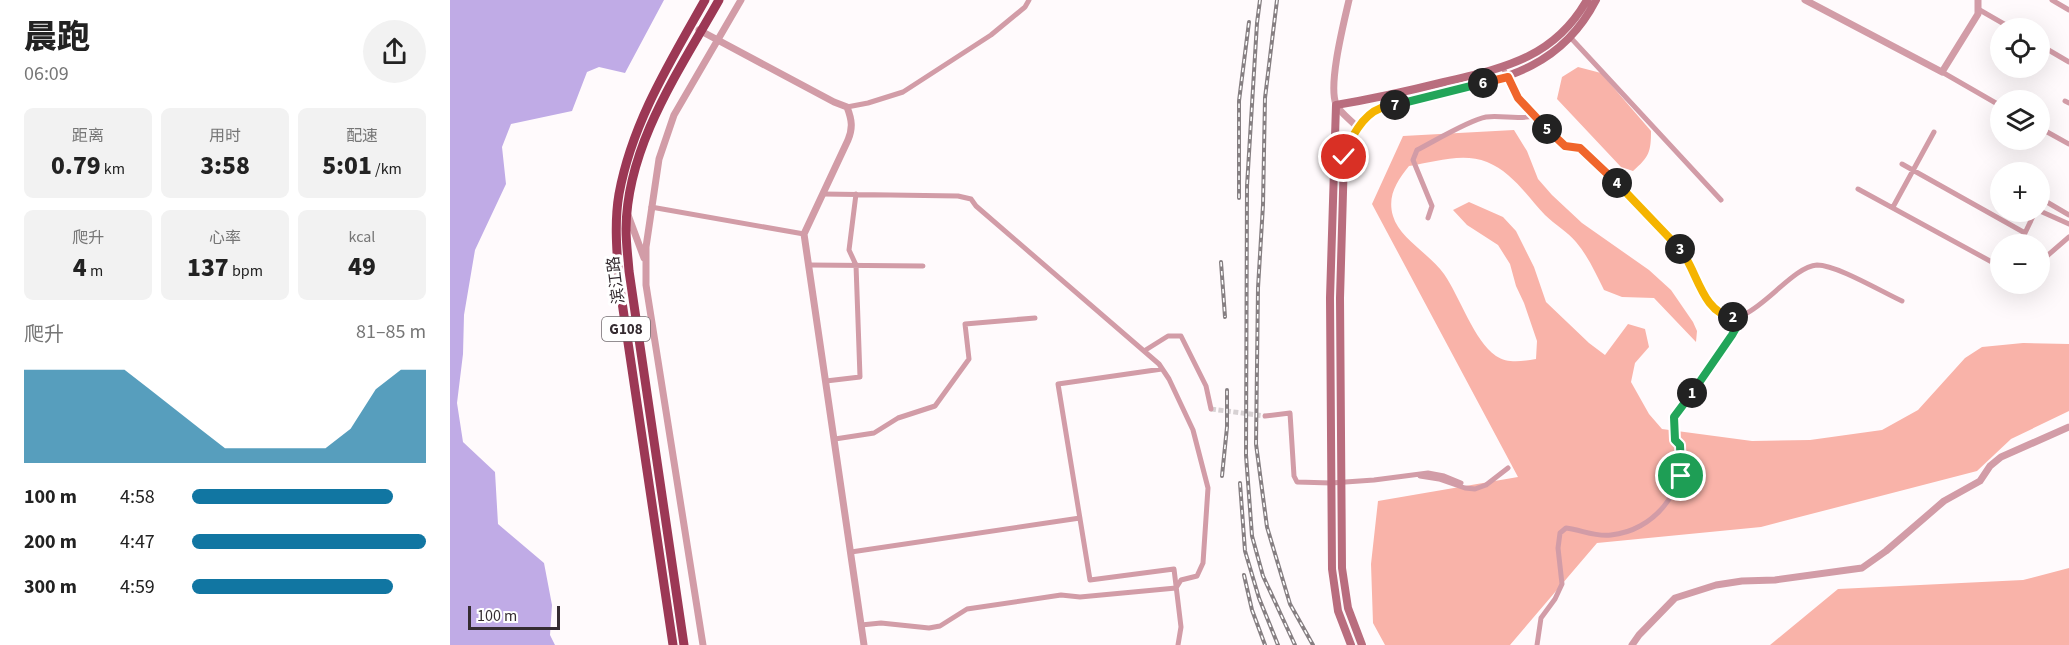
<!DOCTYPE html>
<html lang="zh">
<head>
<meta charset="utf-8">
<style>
	:root { --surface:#fff; --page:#f2f2f2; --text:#222; --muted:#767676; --accent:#1176a2 }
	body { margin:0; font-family:"Source Sans 3","Noto Sans SC",sans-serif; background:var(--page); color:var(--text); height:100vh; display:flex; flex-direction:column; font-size:22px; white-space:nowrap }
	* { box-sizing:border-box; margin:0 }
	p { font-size:20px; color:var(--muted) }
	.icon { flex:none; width:33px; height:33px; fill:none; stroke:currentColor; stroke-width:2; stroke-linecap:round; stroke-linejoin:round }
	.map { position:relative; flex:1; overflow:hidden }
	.side { display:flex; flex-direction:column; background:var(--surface); width:450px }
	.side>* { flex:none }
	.tools { position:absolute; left:1540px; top:18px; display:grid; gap:12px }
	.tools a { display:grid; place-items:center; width:60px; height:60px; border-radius:50%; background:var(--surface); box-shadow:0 6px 24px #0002; font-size:30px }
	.scale { position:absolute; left:18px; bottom:15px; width:92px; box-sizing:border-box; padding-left:6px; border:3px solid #352c31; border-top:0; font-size:16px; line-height:21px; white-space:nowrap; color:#352c31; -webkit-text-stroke:4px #fff; paint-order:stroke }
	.pin { position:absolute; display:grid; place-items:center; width:51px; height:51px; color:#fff; margin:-26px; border:3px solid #fff; border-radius:50%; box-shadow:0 2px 6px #0007 }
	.km { position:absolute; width:30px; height:30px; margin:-15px; border-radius:50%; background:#222; color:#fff; font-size:16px; line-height:30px; text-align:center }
	.round { display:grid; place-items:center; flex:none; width:63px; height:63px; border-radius:32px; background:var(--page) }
	.head { display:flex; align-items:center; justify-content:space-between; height:102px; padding:0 24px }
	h1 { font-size:33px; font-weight:800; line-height:45px }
	.stats { display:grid; grid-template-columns:repeat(3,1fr); gap:9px; height:102px; padding:6px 24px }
	.stats div { display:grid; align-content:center; border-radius:9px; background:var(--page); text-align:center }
	.stats b { font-size:26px; font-weight:800 }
	.stats small { font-size:16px; font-weight:400 }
	.stats p { font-size:16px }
	.chart { height:168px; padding:12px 24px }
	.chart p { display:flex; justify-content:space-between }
	.chart svg { width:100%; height:108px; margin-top:6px; fill:var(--accent); opacity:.7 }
	ul { padding:0 24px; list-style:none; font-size:20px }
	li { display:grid; grid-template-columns:96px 72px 1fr; align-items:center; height:45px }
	li i { height:15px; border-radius:8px; background:var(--accent) }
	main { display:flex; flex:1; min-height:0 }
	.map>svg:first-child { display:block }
	.green { fill:#f9b3a9 }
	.water { fill:#c0abe6 }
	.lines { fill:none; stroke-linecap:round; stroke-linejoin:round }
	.minor-tunnel { stroke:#d7d1d3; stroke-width:5; stroke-dasharray:5 2.5; stroke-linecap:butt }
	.minor { stroke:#d29ca7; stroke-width:5 }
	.tertiary { stroke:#d29ca7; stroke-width:7 }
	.secondary { stroke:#b96d7e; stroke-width:8 }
	.trunk { stroke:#9c3855; stroke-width:9 }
	.rail-casing { stroke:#867f82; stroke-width:4 }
	.rail { stroke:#fff; stroke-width:1.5; stroke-dasharray:4.5; stroke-linecap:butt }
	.split-1-casing { stroke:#fff; stroke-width:12 }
	.split-2-casing { stroke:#fff; stroke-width:12 }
	.split-3-casing { stroke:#fff; stroke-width:12 }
	.split-4-casing { stroke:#fff; stroke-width:12 }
	.split-5-casing { stroke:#fff; stroke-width:12 }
	.split-6-casing { stroke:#fff; stroke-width:12 }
	.split-7-casing { stroke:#fff; stroke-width:12 }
	.split-8-casing { stroke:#fff; stroke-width:12 }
	.split-1 { stroke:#22a559; stroke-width:8 }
	.split-2 { stroke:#22a559; stroke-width:8 }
	.split-3 { stroke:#f5b400; stroke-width:8 }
	.split-4 { stroke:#f5b400; stroke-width:8 }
	.split-5 { stroke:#f0652b; stroke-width:8 }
	.split-6 { stroke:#f0652b; stroke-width:8 }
	.split-7 { stroke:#22a559; stroke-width:8 }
	.split-8 { stroke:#f5b400; stroke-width:8 }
	.labels { text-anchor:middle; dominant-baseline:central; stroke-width:6; stroke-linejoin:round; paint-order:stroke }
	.shield { fill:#fff; stroke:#726b6f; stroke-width:1.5 }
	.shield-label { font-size:15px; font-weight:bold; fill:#352c31 }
	.street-label { font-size:16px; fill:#352c31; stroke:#fff }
</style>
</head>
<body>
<main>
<section class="side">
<div class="head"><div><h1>晨跑</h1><p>06:09</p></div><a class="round"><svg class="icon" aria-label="share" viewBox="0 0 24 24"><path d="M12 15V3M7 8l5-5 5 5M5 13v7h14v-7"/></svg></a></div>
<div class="stats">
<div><p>距离</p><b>0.79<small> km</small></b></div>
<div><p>用时</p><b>3:58</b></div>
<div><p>配速</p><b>5:01<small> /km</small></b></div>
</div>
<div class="stats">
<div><p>爬升</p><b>4<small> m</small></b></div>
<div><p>心率</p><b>137<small> bpm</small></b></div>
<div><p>kcal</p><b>49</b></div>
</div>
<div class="chart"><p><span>爬升</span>81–85 m</p>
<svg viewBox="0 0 160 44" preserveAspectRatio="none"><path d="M0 44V6L10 6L20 6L30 6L40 6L50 14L60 22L70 30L80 38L90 38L100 38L110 38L120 38L130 30L140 14L150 6L160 6V44z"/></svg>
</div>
<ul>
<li><b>100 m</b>4:58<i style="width:86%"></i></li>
<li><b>200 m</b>4:47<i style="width:100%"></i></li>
<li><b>300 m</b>4:59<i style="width:86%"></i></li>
</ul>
</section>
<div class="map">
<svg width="1619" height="645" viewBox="0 0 1619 645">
	<rect width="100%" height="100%" fill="#fffafc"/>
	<!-- green -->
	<path class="green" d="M1128,67L1151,73L1201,131C1201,152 1199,157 1183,171L1171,167L1107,99L1112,77Z
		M1064,130L1077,151L1088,179L1102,195L1132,223L1199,270L1221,290L1243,322L1247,331L1246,342L1204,298L1172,297L1154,290C1146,274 1138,256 1126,242C1118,232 1105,225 1095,215C1077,196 1062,172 1037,162C1013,152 984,162 959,166C947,181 937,196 943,216C949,238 981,255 994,274C1010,297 1024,341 1046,356C1058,364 1073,361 1086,359L1087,341L1074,303L1066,286L1060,264L1048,245L1017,225L1003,210L1019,202L1053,217L1066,231L1084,267L1096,302L1139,343L1155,355L1178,324L1195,329L1199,347L1185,363L1181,382L1199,414L1212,429L1302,441L1360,440L1432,430L1468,410L1515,358L1532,347L1573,343L1619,344V411L1561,439L1527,471L1311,527L1147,543L1060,645H935L923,623L921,564L928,501L1068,477L922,204L953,136Z
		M1619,568V645H1320L1388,589L1573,580Z"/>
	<!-- water -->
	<path class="water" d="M0,0H214L175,73L149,67L137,72L122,111L61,124L52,147L56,184L25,250L14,315L13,354L7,403L13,442L45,472L48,524L94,563L102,605L100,635L105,645H0Z"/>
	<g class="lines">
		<!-- minor-tunnel -->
		<path class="minor-tunnel" d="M761,409L815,416"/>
		<!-- minor -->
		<path class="minor" d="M1602,0L1619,10
			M1528,9L1561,28
			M1120,37L1271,200
			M1590,45L1619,62
			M1053,68L1068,98L1083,116L1115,146L1130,148L1141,157L1232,251C1244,270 1250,293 1267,310C1295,340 1336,267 1367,265C1387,265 1432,292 1452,301
			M1492,72L1551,106
			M1615,101L1619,103
			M397,107L418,103L453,92L541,35L575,7L579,0
			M1590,128L1619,144
			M1452,164L1575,233L1585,212
			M1408,189L1551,267
			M373,194L508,196L521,199L526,206L709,364L719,379L743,430L758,488L753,563L747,576L731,580L726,588
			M1590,198L1619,215
			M201,207L354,234
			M1443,207L1484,132
			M1590,211L1619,224
			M978,218L982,206L963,160L967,150C983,142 1019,120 1036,117C1052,115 1068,120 1083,116
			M1590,262L1619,237
			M359,265L473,266
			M694,351L718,336H731L756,386L761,409
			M712,369L608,384L640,580L724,569L731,627L728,645
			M376,381L410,377L406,265L399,250L406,194
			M815,416L840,413L844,476L847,482L881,483L924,480L978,473L994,476L1011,483
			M385,439L424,433L448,418L485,406L519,359L515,324L585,318
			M970,476L989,479L1015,488L1025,489L1036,485L1058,468
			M401,552L630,518
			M411,625L431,623L479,628L490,626L517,609L611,595L630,597L726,588
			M1087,645L1091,618L1105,599L1112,584L1108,548L1110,533L1116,528C1132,530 1145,537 1161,535C1203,531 1237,491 1230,449C1229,438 1218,428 1226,414C1243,390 1286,346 1286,318"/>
		<!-- tertiary -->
		<path class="tertiary" d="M899,0C894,22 878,84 886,104C889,112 902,121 908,128
			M1355,0L1492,72L1528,14V0
			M249,30L384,102L397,107C402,120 403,128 398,140L354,234L414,645
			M178,215L194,258
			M253,645L196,285V247L209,159L224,115L291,0
			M1182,645L1189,635L1225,598L1266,585L1292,581L1325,580L1412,568L1436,551L1494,501L1530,481L1540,466L1551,457L1619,427"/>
		<!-- secondary -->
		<path class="secondary" d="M901,645L888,611L882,569L880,298L886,105C922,99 958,91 994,82C1054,68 1104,58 1137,0
			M912,645L898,608L892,568L890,298L894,157C900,138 911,120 928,109C939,103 964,100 977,97C1048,80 1109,72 1146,0"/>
		<!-- trunk -->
		<path class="trunk" d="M223,645L169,282C167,253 164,223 169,194C182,123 220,62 255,0
			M234,645L179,271C178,257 176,243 176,229C177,145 229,71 269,0"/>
		<defs>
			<path id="rail" d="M810,0L807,23L797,186L796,455L802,536L813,576L845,645
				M827,0L815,98L813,205L808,288L806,444L817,527L840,604L863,645
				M789,198V101L799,22
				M771,262L775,317
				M772,476L777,427V390
				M790,483L795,551L809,598L828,645
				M794,575L802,610L815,645"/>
		</defs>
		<!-- rail casing -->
		<use href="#rail" class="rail-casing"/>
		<!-- rail -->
		<use href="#rail" class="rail"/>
	</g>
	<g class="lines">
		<defs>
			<path id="split-1" d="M1231,476L1230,445L1225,440L1224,417L1242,393"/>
			<path id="split-2" d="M1242,393L1282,335L1286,328V318L1283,317"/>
			<path id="split-3" d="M1230,249C1247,269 1252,314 1283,317"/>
			<path id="split-4" d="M1167,183L1230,249"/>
			<path id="split-5" d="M1097,129L1115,146L1130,148L1167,183"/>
			<path id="split-6" d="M1033,83L1058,77L1068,98L1097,129"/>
			<path id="split-7" d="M945,105L1033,83"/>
			<path id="split-8" d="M894,157C900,139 912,115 931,108C935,106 941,106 945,105"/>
		</defs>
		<!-- split-1 casing -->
		<use href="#split-1" class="split-1-casing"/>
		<!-- split-2 casing -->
		<use href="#split-2" class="split-2-casing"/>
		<!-- split-3 casing -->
		<use href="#split-3" class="split-3-casing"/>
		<!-- split-4 casing -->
		<use href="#split-4" class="split-4-casing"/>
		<!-- split-5 casing -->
		<use href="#split-5" class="split-5-casing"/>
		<!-- split-6 casing -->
		<use href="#split-6" class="split-6-casing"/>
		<!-- split-7 casing -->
		<use href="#split-7" class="split-7-casing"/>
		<!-- split-8 casing -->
		<use href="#split-8" class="split-8-casing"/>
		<!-- split-1 -->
		<use href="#split-1" class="split-1"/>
		<!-- split-2 -->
		<use href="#split-2" class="split-2"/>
		<!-- split-3 -->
		<use href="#split-3" class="split-3"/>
		<!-- split-4 -->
		<use href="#split-4" class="split-4"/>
		<!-- split-5 -->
		<use href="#split-5" class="split-5"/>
		<!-- split-6 -->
		<use href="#split-6" class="split-6"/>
		<!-- split-7 -->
		<use href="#split-7" class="split-7"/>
		<!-- split-8 -->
		<use href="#split-8" class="split-8"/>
	</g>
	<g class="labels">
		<!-- shield labels -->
		<rect class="shield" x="152" y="317" width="48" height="24" rx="4.5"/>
		<g class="shield-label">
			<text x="176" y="329">G108</text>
		</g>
		<!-- street labels -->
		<g class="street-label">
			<text transform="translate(166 280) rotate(-97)">滨江路</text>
		</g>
	</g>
</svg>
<div class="tools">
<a><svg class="icon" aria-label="locate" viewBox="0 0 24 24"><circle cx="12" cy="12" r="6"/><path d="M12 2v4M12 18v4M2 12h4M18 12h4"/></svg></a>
<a><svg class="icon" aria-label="layers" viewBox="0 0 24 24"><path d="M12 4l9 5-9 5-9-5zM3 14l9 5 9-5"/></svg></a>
<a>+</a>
<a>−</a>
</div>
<div class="scale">100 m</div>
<div class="pin" style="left:1231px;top:476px;background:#1e9e55"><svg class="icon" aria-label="arrive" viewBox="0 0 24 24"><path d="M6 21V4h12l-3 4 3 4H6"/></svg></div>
<div class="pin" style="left:894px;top:157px;background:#d93025"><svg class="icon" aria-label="check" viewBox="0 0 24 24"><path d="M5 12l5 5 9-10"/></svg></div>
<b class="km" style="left:1242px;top:393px">1</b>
<b class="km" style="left:1283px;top:317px">2</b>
<b class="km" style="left:1230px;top:249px">3</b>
<b class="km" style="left:1167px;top:183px">4</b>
<b class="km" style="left:1097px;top:129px">5</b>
<b class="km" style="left:1033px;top:83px">6</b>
<b class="km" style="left:945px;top:105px">7</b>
</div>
</main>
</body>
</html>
